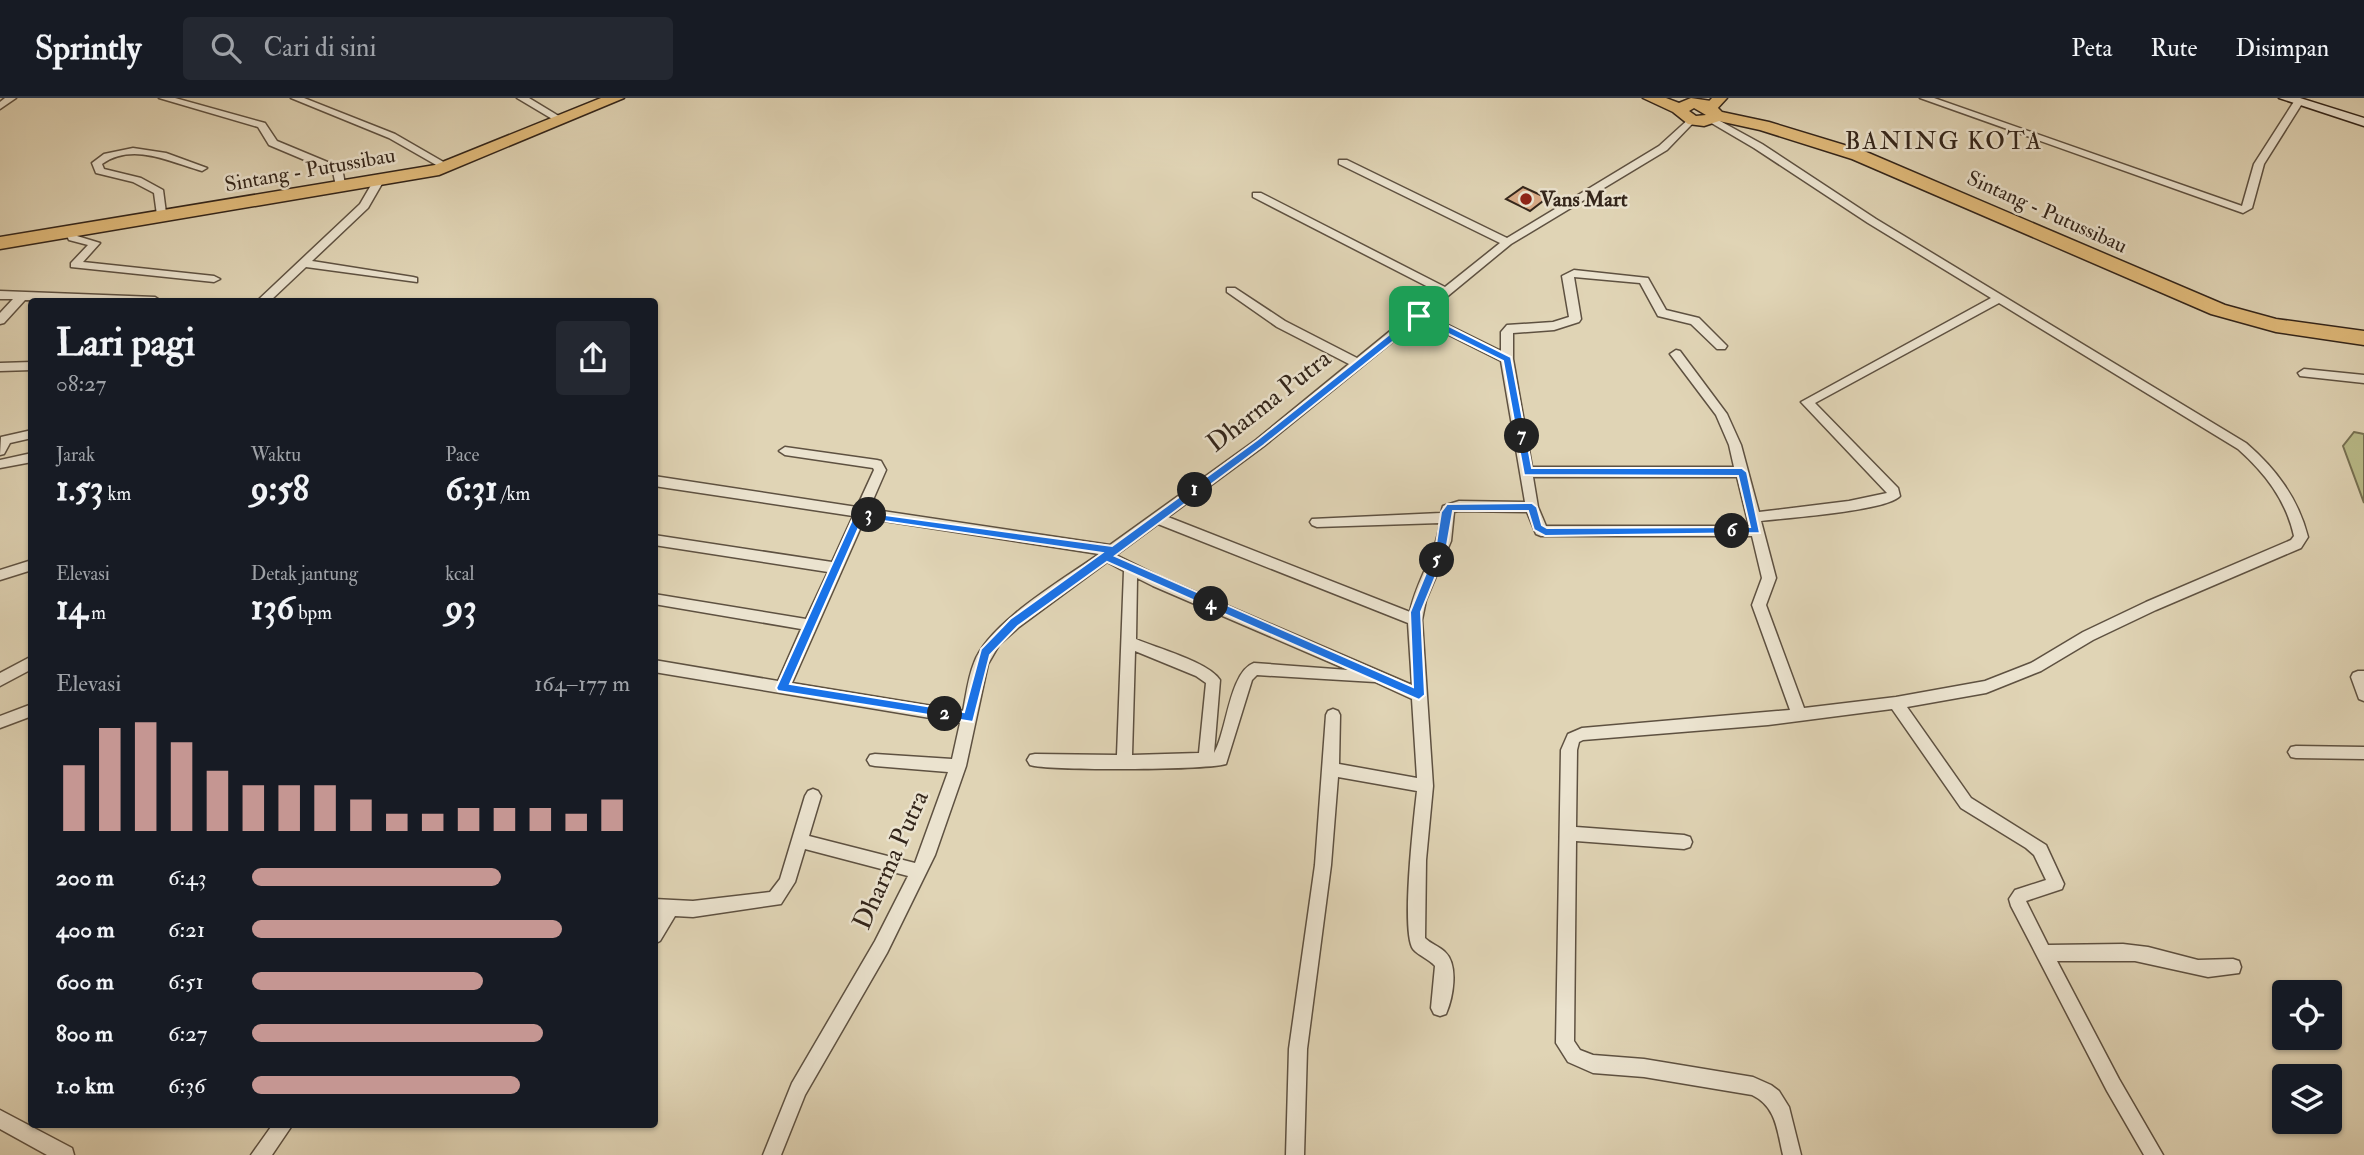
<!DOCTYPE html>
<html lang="id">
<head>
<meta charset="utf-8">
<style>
	:root { --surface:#171b24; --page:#242831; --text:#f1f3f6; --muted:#9ea1a6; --line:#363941; --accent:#c59692 }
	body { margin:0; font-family:"IM FELL Double Pica",serif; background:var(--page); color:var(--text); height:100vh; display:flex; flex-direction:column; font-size:26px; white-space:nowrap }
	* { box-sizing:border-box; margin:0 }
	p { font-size:23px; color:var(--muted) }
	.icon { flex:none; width:38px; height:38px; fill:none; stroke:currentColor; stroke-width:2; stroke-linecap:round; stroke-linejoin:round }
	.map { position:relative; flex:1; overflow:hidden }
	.drawer { position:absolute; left:28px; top:200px; width:630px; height:830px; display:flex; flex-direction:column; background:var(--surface); border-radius:7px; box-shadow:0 2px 5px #0004 }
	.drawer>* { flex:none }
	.tools { position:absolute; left:2272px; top:882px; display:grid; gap:14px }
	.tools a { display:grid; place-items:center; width:70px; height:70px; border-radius:7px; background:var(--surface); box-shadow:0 2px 5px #0004; font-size:35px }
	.pin { position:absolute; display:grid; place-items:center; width:60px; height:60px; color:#fff; margin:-30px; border-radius:14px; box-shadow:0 4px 10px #0006 }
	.km { position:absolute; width:35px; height:35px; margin:-18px; border-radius:50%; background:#222; color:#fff; font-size:19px; line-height:35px; text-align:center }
	.round { display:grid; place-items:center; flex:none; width:74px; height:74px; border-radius:7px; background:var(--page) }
	.summary { display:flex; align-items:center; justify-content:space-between; height:119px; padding:0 28px }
	h1 { font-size:38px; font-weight:800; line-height:52px }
	.stats { display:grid; grid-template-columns:repeat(3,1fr); gap:10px; height:119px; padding:7px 28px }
	.stats div { display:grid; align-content:center }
	.stats b { font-size:35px; font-weight:800 }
	.stats small { font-size:19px; font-weight:400 }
	.stats p { font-size:19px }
	.chart { height:196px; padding:14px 28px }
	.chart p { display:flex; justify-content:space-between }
	.chart svg { width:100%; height:126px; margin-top:7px; stroke:var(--accent); stroke-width:6 }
	ul { padding:0 28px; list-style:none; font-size:23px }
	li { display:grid; grid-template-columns:112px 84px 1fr; align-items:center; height:52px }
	li i { height:18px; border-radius:9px; background:var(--accent) }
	header { display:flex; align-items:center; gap:42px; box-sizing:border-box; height:98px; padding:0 35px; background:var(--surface); border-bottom:2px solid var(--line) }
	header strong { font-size:33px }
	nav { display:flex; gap:38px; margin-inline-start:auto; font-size:24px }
	.search { width:490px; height:63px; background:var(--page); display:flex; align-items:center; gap:18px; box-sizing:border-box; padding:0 24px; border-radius:7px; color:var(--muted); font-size:26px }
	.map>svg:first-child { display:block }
	.green { fill:#b9bb89; stroke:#767052; stroke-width:2 }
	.building { fill:#d9ab87; stroke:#33251a; stroke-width:2 }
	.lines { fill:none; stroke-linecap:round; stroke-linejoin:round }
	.street-casing { stroke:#5e5141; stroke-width:3 }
	.secondary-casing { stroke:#33251a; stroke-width:3 }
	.primary-casing { stroke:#33251a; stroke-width:3 }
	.highway-casing { stroke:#33251a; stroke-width:3 }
	.street { fill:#ebe3cf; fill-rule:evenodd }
	.secondary { fill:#ebe3cf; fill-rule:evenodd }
	.primary { fill:#e0ba7a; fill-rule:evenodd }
	.highway { fill:#e0ba7a; fill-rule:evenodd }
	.route { fill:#1a73e8; stroke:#fff; stroke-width:2; fill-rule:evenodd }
	.poi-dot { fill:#8f2418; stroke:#ebe3cf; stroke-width:2.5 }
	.labels { text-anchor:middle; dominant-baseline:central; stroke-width:5; stroke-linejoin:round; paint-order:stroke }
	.far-street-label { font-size:21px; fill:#33251a; stroke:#ebe3cf }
	.far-poi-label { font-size:21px; font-weight:bold; fill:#33251a; stroke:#ebe3cf; text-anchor:start }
	.far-quarter-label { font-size:24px; letter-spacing:2px; fill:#33251a; stroke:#ebe3cf }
	.street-label { font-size:26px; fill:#33251a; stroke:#ebe3cf }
</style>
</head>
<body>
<header>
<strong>Sprintly</strong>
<div class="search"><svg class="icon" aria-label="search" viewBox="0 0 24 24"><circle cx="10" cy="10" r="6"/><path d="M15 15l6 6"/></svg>Cari di sini</div>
<nav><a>Peta</a><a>Rute</a><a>Disimpan</a></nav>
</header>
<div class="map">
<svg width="2364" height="1057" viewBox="0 0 2364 1057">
	<rect width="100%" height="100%" fill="#e0d4b5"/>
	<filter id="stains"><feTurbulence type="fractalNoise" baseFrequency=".00286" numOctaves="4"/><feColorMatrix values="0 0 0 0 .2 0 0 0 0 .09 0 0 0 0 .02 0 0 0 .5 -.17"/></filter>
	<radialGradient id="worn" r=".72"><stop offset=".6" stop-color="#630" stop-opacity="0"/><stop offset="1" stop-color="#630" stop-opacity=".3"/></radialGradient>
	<!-- green -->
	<path class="green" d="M2354,334L2364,336V405L2343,348Z"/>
	<!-- building -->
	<path class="building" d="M1523,89L1547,100L1530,113L1506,101Z"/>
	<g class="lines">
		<defs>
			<path id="street" d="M5,0H16L0,11V4Z
				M159,0H175L265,25L277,43L342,70L345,86L336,88L333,74L269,47L258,29Z
				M291,0H304L395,36L447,66L438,68L389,40Z
				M517,0H529L567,23L559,25Z
				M1920,0H1934L2242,108L2254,66L2295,2L2303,4L2264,66L2252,110L2243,115Z
				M1711,18L1762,46L1876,121L2246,345C2276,371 2298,400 2308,439L2301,450L2156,512L2093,542L2041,573L1986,595L1907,609L1971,700L2046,747L2064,786L2062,791L2026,803L2048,847L2123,846L2148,849L2198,862L2233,861L2239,863L2241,869L2239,875L2208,879L2135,863H2057L2119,981L2163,1057H2144L2107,993L2011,808L2009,801L2015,792L2046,782L2034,757L2026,750L1961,710L1892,611L1768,627L1583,642L1579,644L1577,652L1576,729L1684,737L1690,739L1692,744L1690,749L1684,751L1576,743L1574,943L1580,952L1593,957L1644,961L1753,979L1771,987L1779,993L1789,1009L1801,1057H1783C1777,1033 1777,1009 1752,997L1644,979L1593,975L1568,964L1556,945L1561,652L1568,636L1582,630L1790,612L1752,507L1762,480L1752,438H1541L1536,436L1527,414L1459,413L1454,414L1451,443L1426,502L1422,522L1433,688L1426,762L1425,840C1431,846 1439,848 1445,854C1459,867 1453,900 1446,916L1440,918L1434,916L1431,910L1435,868C1429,861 1419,858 1413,851C1401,834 1414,719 1417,693L1338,679L1331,767L1307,951L1304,1057H1286L1289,951L1315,767L1326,617L1328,613L1333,611L1338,613L1340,617L1339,666L1417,680L1412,601L1375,584L1257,577L1252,582L1226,666C1207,672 1049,673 1030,667L1027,662L1030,657L1035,656L1117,657L1124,473L1107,464L1019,529L999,547L988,566L966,668L935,757L887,855L805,997L781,1057H763L792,985L875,843L908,778L805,751L795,784L781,806L693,819L675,818L660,843L654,846V822L657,817H654V801L693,803L770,794L780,781L805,698L808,693L813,691L818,693L821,698L809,738L915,765L948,674L875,668L870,667L867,662L870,657L875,656L952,661L960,625L654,574V562L778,583L801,531L654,506V496L806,521L828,474L654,447V437L832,464L853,418L654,388V378L857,409L874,372L873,370L785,357L779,353L785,349L877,362L881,363L886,372L869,411L1110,447L1256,342L1349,266L1277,229L1227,194V190H1235L1285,223L1357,260L1438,194L1253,99V95H1261L1445,189L1500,145L1339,66V62H1347L1507,140L1659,48L1691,19L1694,20V24L1667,52L1511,146L1426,216L1501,253V234L1507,227L1553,224L1569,219L1562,178L1574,172L1648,180L1666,212L1699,220L1727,248L1725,251H1717L1691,226L1658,218L1640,185L1574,179L1581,221L1579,224L1554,232L1513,235V261L1532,369H1734L1729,347L1716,317L1670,256L1676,252L1680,253L1727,316L1741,347L1759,414L1849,403L1887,395L1801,304L1991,200L1868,125L1754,50L1708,23V19ZM1999,205L2238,351C2265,375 2286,402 2294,438L2291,442L2146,504L2083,534L2031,565L1985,583L1896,599L1804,610L1766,507L1776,480L1761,423C1786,420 1887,413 1900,398L1898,390L1815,305ZM1419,222L1501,263L1525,404L1459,403L1443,408L1441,415L1312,421L1310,424L1312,427L1317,429L1440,425C1436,457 1416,483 1410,514L1168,419L1264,348ZM1533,379H1737L1749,428H1546L1538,409ZM865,420L1099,456C1064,481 988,525 974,565C968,580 966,598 963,613L792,585ZM1158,426L1408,525L1412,587L1163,480L1116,457ZM1137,480L1153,488L1348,572L1254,565C1229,574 1227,634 1214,655L1220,582C1209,564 1156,550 1136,541ZM1135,553L1196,578L1206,585L1199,655L1132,657Z
				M133,50L166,55L207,70L202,73C170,64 133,44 102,66L104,71L141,80L163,92L166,115L161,118L157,117L154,95L133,84L96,75L92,65L104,56Z
				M378,81L383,84L368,110L312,163L413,179L417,180V184L306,169L270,203H257L360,106L374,82Z
				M70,131L74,132L77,138L100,145L83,164L214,178L220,181L214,184L71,169V165L88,147L69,142L65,134Z
				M0,193L155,199L161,203L25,202L4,225L0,226V215L13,201H0Z
				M32,264V272L0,273V265Z
				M2304,271L2364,277V285L2300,278L2298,275Z
				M32,332V340L10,345L4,356L0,357L1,339Z
				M32,355V364L0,370V362Z
				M32,462V472L0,482V472Z
				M32,558V571L0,588V575Z
				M2358,573H2364V603L2359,601L2351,579L2353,575Z
				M32,606V618L0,630V618Z
				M2296,648L2364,649V661L2296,660L2291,659L2288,654L2291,649Z
				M0,1012L72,1050L74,1057H47L0,1031Z
				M273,1026H293L272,1057H251Z"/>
			<path id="secondary" d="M2279,0H2300L2364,20V28Z"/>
			<path id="primary" d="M1712,0H1727L1715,13H1705L1703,10Z"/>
			<path id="highway" d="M601,0H624L439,77L0,151V139L435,67Z
				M1643,0H1666L1679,5L1691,0L1711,3L1722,14L1769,24L1864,53L2225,207L2276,221L2364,233V247L2276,234L2211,216L1852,61L1760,32L1719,23L1704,28L1688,26L1673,14ZM1694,10L1706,17L1696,18L1689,13Z"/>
		</defs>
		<!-- street casing -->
		<use href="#street" class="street-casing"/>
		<!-- secondary casing -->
		<use href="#secondary" class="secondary-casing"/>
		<!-- primary casing -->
		<use href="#primary" class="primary-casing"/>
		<!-- highway casing -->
		<use href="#highway" class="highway-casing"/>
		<!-- street -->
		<use href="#street" class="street"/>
		<!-- secondary -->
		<use href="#secondary" class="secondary"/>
		<!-- primary -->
		<use href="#primary" class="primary"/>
		<!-- highway -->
		<use href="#highway" class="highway"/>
	</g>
	<!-- route -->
	<path class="route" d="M1416,215H1423L1511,259L1532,370H1742L1747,374L1760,435L1545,438L1534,432L1528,413H1453L1446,453L1421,514L1425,597L1419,602L1107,464L1018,528L990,557L973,624L778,593L776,590L856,413L1112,448L1257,342ZM1420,222L1503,263L1524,377L1738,378L1750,429L1547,430L1542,427L1537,409L1532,405L1447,406L1441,414L1435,453L1410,514L1413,589L1115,458L1264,347ZM863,420L1102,455L1010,521L981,551L964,614L790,586Z"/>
	<!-- markers -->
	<circle class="poi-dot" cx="1526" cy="101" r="7"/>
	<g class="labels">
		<!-- far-street labels -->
		<g class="far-street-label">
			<text transform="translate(310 72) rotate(-10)">Sintang - Putussibau</text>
			<text transform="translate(2047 114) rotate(24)">Sintang - Putussibau</text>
		</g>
		<!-- far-poi labels -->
		<g class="far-poi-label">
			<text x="1540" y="101">Vans Mart</text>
		</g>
		<!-- far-quarter labels -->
		<g class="far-quarter-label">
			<text x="1944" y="43">BANING KOTA</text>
		</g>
		<!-- street labels -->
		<g class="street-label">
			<text transform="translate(1269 303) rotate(-38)">Dharma Putra</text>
			<text transform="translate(891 762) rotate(-66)">Dharma Putra</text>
		</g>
	</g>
	<rect width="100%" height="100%" filter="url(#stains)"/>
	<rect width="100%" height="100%" fill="url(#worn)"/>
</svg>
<div class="tools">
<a><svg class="icon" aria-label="locate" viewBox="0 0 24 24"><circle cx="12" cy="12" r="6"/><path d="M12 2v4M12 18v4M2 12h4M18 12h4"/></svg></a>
<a><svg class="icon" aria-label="layers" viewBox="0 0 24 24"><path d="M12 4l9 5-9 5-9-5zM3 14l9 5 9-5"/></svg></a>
</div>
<div class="pin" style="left:1419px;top:218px;background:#1e9e55"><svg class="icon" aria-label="arrive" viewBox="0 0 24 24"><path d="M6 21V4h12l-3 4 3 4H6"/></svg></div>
<b class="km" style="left:1195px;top:392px">1</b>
<b class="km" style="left:945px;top:616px">2</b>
<b class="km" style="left:869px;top:417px">3</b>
<b class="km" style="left:1211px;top:506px">4</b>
<b class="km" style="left:1437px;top:462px">5</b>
<b class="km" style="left:1732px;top:433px">6</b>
<b class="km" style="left:1522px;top:338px">7</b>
<section class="drawer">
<div class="summary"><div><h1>Lari pagi</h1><p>08:27</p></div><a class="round"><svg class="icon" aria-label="share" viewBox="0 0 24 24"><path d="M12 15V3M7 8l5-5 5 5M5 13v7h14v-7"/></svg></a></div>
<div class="stats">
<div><p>Jarak</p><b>1.53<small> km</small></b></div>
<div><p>Waktu</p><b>9:58</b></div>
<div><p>Pace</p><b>6:31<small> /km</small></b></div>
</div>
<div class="stats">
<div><p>Elevasi</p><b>14<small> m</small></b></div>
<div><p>Detak jantung</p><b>136<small> bpm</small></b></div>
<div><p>kcal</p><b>93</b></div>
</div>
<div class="chart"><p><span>Elevasi</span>164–177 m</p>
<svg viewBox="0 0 160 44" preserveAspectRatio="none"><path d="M5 44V21M15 44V8M25 44V6M35 44V13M45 44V23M55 44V28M65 44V28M75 44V28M85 44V33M95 44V38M105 44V38M115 44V36M125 44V36M135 44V36M145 44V38M155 44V33"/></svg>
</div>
<ul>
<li><b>200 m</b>6:43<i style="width:66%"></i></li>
<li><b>400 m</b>6:21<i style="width:82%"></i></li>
<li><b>600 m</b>6:51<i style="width:61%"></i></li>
<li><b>800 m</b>6:27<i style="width:77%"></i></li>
<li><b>1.0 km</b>6:36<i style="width:71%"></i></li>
</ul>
</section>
</div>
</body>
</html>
